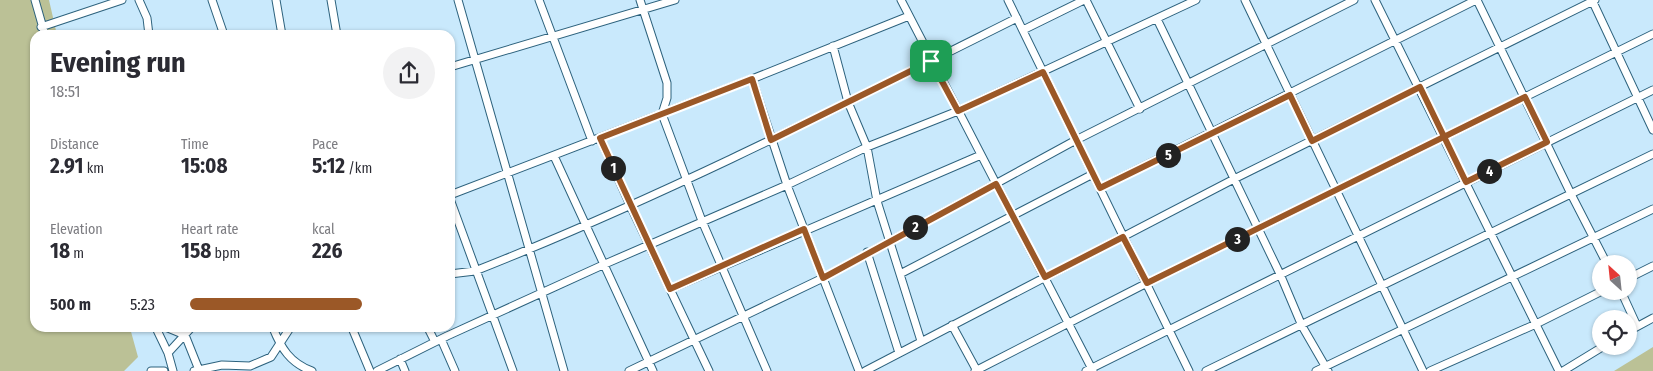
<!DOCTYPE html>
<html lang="en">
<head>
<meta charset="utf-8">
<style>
	:root { --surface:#fff; --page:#f2f2f3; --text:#2b2b33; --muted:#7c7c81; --accent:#9b5827 }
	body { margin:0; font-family:"Fira Sans Condensed",sans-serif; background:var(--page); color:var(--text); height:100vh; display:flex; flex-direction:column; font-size:19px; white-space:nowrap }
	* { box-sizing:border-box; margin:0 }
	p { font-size:16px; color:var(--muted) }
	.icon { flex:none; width:28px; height:28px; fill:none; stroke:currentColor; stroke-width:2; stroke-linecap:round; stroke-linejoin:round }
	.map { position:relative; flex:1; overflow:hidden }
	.drawer { position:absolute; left:30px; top:30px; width:425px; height:302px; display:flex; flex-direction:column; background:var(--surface); border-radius:15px; box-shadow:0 1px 4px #0004 }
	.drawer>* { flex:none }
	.needle { width:32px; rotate:333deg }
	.tools { position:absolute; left:1592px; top:255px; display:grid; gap:10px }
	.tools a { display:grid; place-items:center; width:45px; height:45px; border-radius:50%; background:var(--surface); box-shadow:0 1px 4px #0004; font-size:25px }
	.pin { position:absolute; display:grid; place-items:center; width:42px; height:42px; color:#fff; margin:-21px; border-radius:10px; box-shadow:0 2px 8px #0006 }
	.km { position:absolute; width:25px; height:25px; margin:-12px; border-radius:50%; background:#222; color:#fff; font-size:14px; line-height:25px; text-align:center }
	.round { display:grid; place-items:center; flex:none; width:52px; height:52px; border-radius:26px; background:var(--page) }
	.head { display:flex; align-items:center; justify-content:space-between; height:85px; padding:0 20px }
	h1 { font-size:28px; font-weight:700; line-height:38px }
	.stats { display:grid; grid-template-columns:repeat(3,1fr); gap:8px; height:85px; padding:5px 20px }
	.stats div { display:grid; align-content:center }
	.stats b { font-size:21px; font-weight:700 }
	.stats small { font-size:14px; font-weight:400 }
	.stats p { font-size:14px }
	ul { padding:0 20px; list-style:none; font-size:16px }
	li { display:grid; grid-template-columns:80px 60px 1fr; align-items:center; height:38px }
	li i { height:12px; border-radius:6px; background:var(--accent) }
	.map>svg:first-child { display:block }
	.green { fill:#bbc196 }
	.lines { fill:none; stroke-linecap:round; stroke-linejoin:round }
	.street-casing { stroke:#2d627d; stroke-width:9 }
	.street { stroke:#fff; stroke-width:7 }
	.route-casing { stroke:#fff; stroke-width:10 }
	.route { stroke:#9b5827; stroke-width:6 }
</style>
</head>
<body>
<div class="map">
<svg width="1653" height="371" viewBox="0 0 1653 371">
	<rect width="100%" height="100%" fill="#c9e9fc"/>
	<!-- green -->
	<path class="green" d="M0,0H49L57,35H35V328H130L138,357L124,371H0Z
		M1653,347V371H1614Z"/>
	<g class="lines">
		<defs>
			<path id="street" d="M35,0L45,35
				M139,0L147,18L149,35
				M212,0L224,35
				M276,0L282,35
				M331,0L337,35
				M458,0L564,371
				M539,0L592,141
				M640,0L667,83V98L662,114L702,221L767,371
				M901,0L1093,371
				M1008,0L1189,371
				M1086,0L1140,109
				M1245,0L1423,371
				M1375,0L1559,371
				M1477,0L1571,194L1607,264
				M1592,0L1653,130
				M1157,19L1280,274L1302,326L1328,371
				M41,27L122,0
				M1023,30L1084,0
				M833,46L848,102L867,147L877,201L921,341
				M450,67L675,0
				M752,79L787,185L859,371
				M600,138L630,205L709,371
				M554,156L653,371
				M1100,188L1476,0
				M450,195L752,79L909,16
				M450,199L513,371
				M867,252L899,353
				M450,274L475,271C660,198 839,107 1017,18
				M900,274L1093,174
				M1629,278L1653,266
				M670,289L981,155
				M1621,291L1637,326
				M952,325L977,371
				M156,328L168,353L173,371
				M168,328L185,335L199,370
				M273,328C281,348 290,363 312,371
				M352,328L370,371
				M428,328L435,342
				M1629,331L1653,318
				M441,339L455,371
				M168,353L191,328
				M400,359L405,371
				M151,371H164
				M194,371L222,365L250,366L271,357L290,328
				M377,371L447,336L605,264L787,185L867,147L958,111L1196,0
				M629,371L823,278L1076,140L1354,0
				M865,371L1234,179L1595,0
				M975,371L1147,283L1653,34
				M1086,371L1653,90
				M1206,371L1653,154
				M1316,371L1653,209
				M1430,371L1536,324L1602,291
				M1563,371L1604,346"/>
		</defs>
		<!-- street casing -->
		<use href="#street" class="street-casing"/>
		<!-- street -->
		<use href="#street" class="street"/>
	</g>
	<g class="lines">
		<defs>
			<path id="route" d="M931,61L771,140L752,79L600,138L670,289L804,229L823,278L996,184L1045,277L1123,237L1147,283C1273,221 1399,159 1525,97L1547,142L1466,182L1420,87L1312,141L1290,95L1100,188L1043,72L958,111L931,61"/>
		</defs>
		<!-- route casing -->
		<use href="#route" class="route-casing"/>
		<!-- route -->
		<use href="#route" class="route"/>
	</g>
</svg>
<div class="tools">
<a><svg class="needle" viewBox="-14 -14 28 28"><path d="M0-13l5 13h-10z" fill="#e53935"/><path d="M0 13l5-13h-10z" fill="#7c7c81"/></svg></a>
<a><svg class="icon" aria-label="locate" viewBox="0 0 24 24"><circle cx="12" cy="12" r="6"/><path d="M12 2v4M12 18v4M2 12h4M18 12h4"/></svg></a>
</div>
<div class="pin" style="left:931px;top:61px;background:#1e9e55"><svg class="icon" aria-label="arrive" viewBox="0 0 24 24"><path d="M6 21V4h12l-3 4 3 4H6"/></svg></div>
<b class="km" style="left:613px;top:168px">1</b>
<b class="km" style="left:915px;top:227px">2</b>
<b class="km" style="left:1237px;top:239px">3</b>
<b class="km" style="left:1489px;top:171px">4</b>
<b class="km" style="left:1168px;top:155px">5</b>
<section class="drawer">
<div class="head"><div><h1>Evening run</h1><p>18:51</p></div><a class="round"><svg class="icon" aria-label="share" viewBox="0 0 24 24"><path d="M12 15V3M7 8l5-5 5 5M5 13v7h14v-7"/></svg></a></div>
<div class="stats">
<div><p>Distance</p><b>2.91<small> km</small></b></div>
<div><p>Time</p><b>15:08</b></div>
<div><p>Pace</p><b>5:12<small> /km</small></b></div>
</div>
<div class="stats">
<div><p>Elevation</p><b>18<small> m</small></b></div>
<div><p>Heart rate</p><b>158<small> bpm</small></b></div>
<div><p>kcal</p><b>226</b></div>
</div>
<ul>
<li><b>500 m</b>5:23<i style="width:70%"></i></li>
</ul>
</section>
</div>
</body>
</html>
